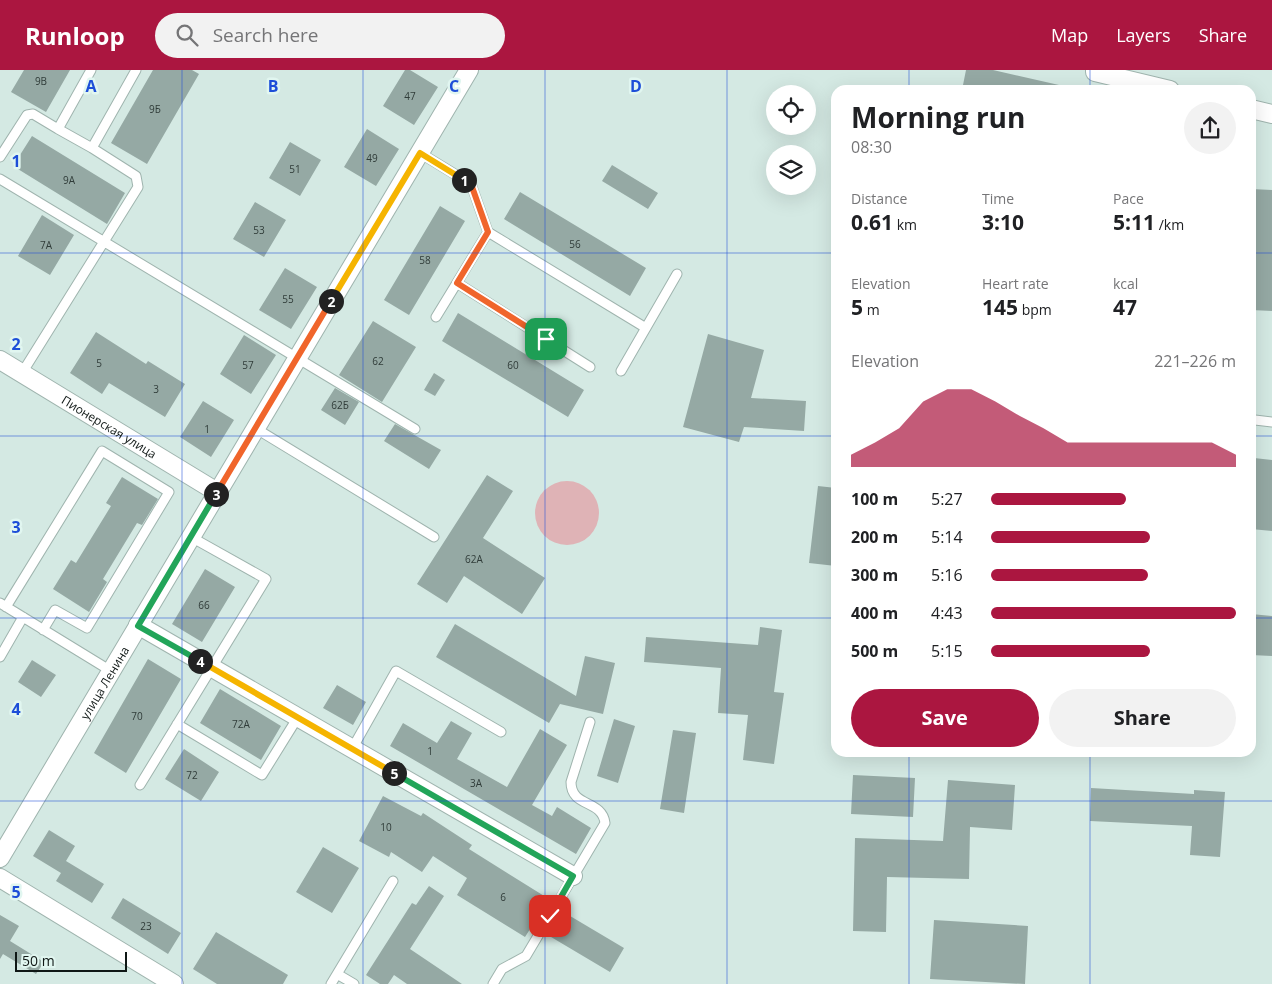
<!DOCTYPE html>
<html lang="en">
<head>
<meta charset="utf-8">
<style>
	:root { --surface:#fff; --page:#f2f2f2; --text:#202124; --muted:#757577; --accent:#ab1640 }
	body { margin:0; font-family:"Open Sans",sans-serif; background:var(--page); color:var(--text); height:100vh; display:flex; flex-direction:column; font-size:19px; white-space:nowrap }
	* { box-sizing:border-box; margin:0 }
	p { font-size:16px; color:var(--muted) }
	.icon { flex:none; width:28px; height:28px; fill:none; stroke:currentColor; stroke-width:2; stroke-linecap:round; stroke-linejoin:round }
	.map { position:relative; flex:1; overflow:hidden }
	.sheet { position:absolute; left:831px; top:15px; width:425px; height:672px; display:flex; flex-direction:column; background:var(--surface); border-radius:15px; box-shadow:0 5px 20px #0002 }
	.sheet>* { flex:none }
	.buttons { position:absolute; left:766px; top:15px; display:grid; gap:10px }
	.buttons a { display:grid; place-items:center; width:50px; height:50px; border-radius:50%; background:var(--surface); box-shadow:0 5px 20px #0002; font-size:25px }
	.scale { position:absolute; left:15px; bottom:12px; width:112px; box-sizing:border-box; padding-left:5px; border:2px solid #0f1715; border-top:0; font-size:14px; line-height:18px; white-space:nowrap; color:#0f1715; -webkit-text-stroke:4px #e1f6f0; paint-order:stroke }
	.pin { position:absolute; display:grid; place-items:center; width:42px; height:42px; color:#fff; margin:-21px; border-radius:10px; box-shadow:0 2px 8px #0006 }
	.km { position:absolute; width:25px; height:25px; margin:-12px; border-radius:50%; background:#222; color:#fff; font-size:14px; line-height:25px; text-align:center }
	.round { display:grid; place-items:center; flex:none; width:52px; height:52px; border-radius:26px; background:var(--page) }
	.head { display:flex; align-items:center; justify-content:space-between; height:85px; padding:0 20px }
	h1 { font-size:28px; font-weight:700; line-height:38px }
	.stats { display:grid; grid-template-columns:repeat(3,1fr); gap:8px; height:85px; padding:5px 20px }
	.stats div { display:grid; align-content:center }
	.stats b { font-size:21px; font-weight:700 }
	.stats small { font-size:14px; font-weight:400 }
	.stats p { font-size:14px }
	.chart { height:140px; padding:10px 20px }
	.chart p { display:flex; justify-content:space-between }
	.chart svg { width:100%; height:90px; margin-top:5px; fill:var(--accent); opacity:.7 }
	.primary-button { display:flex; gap:10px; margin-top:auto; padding:10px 20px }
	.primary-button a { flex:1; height:58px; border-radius:30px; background:var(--accent); color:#fff; font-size:20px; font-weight:700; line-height:58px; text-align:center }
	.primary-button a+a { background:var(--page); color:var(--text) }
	ul { padding:0 20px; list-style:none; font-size:16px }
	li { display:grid; grid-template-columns:80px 60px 1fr; align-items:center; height:38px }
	li i { height:12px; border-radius:6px; background:var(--accent) }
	header { display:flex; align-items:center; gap:30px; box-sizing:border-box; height:70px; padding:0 25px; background:var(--accent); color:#fff }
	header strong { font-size:24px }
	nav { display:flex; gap:28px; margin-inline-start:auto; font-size:18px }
	.search { width:350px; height:45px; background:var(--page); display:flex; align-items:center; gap:12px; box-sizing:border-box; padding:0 18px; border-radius:28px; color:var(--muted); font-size:19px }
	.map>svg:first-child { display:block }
	.green { fill:#dfb3b6 }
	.building { fill:#95a9a4 }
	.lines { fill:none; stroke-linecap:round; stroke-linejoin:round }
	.lane-casing { stroke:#9fb4ae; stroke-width:11 }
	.street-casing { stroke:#9fb4ae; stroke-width:20 }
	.lane { stroke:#fff; stroke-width:9 }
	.street { stroke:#fff; stroke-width:18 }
	.split-1-casing { stroke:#fff; stroke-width:10 }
	.split-2-casing { stroke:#fff; stroke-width:10 }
	.split-3-casing { stroke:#fff; stroke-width:10 }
	.split-4-casing { stroke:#fff; stroke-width:10 }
	.split-5-casing { stroke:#fff; stroke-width:10 }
	.split-6-casing { stroke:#fff; stroke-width:10 }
	.split-1 { stroke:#f0652b; stroke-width:6 }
	.split-2 { stroke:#f5b400; stroke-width:6 }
	.split-3 { stroke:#f0652b; stroke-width:6 }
	.split-4 { stroke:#22a559; stroke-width:6 }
	.split-5 { stroke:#f5b400; stroke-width:6 }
	.split-6 { stroke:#22a559; stroke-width:6 }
	.grid { fill:none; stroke:#1d4ed8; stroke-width:1; stroke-opacity:0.55 }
	.labels { text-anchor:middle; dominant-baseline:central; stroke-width:5; stroke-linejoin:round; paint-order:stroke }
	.number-label { font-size:10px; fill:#303c39 }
	.street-label { font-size:12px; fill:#0f1715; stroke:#e1f6f0 }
	.grid-label { font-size:16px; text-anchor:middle; font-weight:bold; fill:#1d4ed8; stroke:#e1f6f0; stroke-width:5; stroke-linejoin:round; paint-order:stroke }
</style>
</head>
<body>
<header>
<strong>Runloop</strong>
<div class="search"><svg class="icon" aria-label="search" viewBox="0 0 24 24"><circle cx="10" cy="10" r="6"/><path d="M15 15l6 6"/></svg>Search here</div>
<nav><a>Map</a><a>Layers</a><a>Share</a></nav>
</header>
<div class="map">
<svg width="1272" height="914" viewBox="0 0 1272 914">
	<rect width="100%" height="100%" fill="#d4e9e3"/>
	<!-- green -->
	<path class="green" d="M535 443a32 32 0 1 1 64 0a32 32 0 1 1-64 0Z"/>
	<!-- building -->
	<path class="building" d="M24,0H70L46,42L11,22Z
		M153,0H192L199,4L147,94L111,73Z
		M405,0H410L438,17L414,55L383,36Z
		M966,0H993L1059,15V20H962Z
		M367,59L399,79L376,116L344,97Z
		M32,66L125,123L107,154L13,96Z
		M290,72L321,90L300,126L269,108Z
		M612,95L658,123L648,139L602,111Z
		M1251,119L1272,120V241L1251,240Z
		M520,122L646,198L630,226L504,149Z
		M255,132L286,150L264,187L233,169Z
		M440,136L465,151L409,245L384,230Z
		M42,145L74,165L50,205L18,186Z
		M285,198L317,217L291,259L259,240Z
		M458,243L584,320L568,347L442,271Z
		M373,251L416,277L382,332L339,305Z
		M96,262L146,294L148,291L185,314L165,347L109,313L102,324L70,303Z
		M708,264L764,280L751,328L806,331L804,361L744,357L739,372L683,357Z
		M244,265L276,285L251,324L220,304Z
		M434,303L445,310L435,326L424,320Z
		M335,318L359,332L345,355L321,340Z
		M203,331L234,350L211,387L180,367Z
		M395,354L441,380L429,399L384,371Z
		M1254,388L1272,390V461L1251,459V392H1254Z
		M487,405L513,421L483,468L545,508L522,544L464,506L447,533L417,514Z
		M122,407L158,429L142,455L137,453L103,509L107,512L89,542L53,519L71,490L76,493L111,436L106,433Z
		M818,416L836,418V496L809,493Z
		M205,499L235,517L202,572L172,554Z
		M1251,544L1272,546V586L1251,585Z
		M455,554L576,626L585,586L615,593L603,644L560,634L549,653L436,587Z
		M760,557L782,560L774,622L784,623L774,694L743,690L748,645L718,643L721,598L644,592L646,567L758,575Z
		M148,589L181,609L126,703L94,683Z
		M32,590L56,605L41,627L18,612Z
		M337,615L366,632L353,655L323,638Z
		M220,619L281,656L261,690L200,653Z
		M614,649L635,656L618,713L597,706Z
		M451,651L472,663L457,689L507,717L540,659L567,675L532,735L552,746L557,737L591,758L576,784L390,676L403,653L437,673Z
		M673,660L696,663L684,743L660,739Z
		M184,679L219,702L201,731L165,709Z
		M853,705L915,708L913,747L851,744Z
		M948,710L1015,715L1012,760L970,757L969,809L887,807L886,862L853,861L855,768L943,771Z
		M1091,718L1194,724V720L1225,722L1220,787L1190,785L1192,756L1090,751Z
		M383,726L421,746L423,743L472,775L469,779L549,829L546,832L550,834L536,858L532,856L525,867L457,825L467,808L433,786L422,802L391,782L389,787L359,771Z
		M49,760L75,776L66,791L104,814L92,833L56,811L61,803L33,786Z
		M323,777L359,798L332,843L296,822Z
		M429,816L444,826L410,879L462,914H407L394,905L388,914H380L366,905L412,833L416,835Z
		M123,828L181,863L168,884L111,848Z
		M560,840L624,878L610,902L546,864Z
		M0,845L19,856L10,871L44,892L36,904L3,884L0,889Z
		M934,850L1028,856L1025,914L930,909Z
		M216,862L288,905L283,914H217L193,899Z"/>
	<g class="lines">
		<defs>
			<path id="lane" d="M58,59L92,78
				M420,83L471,114L488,162
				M0,87L27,45L33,44L58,59L91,0
				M0,109L415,359
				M457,213L590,297
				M436,247L488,162L646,258
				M621,301L677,204
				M22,303L138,117L136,106L92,78L136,0
				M1255,350L1272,352
				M255,358L434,467
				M0,533L111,601
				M6,537L102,381L169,422L87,558L55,540L43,560
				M0,587L23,547
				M177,654L262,705L298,647
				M352,679L396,601L501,662
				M140,715L266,509L191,467
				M337,904L354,914
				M331,914L393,811
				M493,914L502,899L526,886L605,753C602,729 571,738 571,712L590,652"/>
			<g id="street">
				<path d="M1095,0V2L1170,20"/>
				<path d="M1251,39L1272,44"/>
				<path id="s1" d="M0,290L217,422"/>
				<path d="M138,555L573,806"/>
				<path id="s2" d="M0,788L469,0"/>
				<path d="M0,808L174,914"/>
			</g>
		</defs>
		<!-- lane casing -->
		<use href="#lane" class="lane-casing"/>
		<!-- street casing -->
		<use href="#street" class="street-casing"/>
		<!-- lane -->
		<use href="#lane" class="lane"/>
		<!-- street -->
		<use href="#street" class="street"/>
	</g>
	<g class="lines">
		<defs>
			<path id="split-1" d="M464,110L471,114L488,162L457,213L546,269"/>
			<path id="split-2" d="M331,231L420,83L464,110"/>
			<path id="split-3" d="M216,424L331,231"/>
			<path id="split-4" d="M200,591L138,556L216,424"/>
			<path id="split-5" d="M200,591L394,703"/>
			<path id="split-6" d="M394,703L573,806L550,846"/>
		</defs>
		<!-- split-1 casing -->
		<use href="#split-1" class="split-1-casing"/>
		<!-- split-2 casing -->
		<use href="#split-2" class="split-2-casing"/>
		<!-- split-3 casing -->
		<use href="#split-3" class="split-3-casing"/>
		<!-- split-4 casing -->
		<use href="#split-4" class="split-4-casing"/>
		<!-- split-5 casing -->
		<use href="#split-5" class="split-5-casing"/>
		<!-- split-6 casing -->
		<use href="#split-6" class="split-6-casing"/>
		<!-- split-1 -->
		<use href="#split-1" class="split-1"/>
		<!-- split-2 -->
		<use href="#split-2" class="split-2"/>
		<!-- split-3 -->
		<use href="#split-3" class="split-3"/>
		<!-- split-4 -->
		<use href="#split-4" class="split-4"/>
		<!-- split-5 -->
		<use href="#split-5" class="split-5"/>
		<!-- split-6 -->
		<use href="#split-6" class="split-6"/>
	</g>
	<!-- grid -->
	<path class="grid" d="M182,0V914M363,0V914M545,0V914M727,0V914M909,0V20M1090,0V20M0,183H836M1251,183H1272M0,366H836M1251,366H1272M0,548H836M1251,548H1272M909,682V914M1090,682V914M0,731H1272"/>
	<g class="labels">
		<!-- number labels -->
		<g class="number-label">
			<text x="41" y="11">9В</text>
			<text x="410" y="26">47</text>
			<text x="155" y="39">9Б</text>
			<text x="372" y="88">49</text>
			<text x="295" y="99">51</text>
			<text x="69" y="110">9А</text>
			<text x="259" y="160">53</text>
			<text x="575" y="174">56</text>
			<text x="46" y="175">7А</text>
			<text x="425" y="190">58</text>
			<text x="288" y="229">55</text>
			<text x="378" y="291">62</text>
			<text x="99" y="293">5</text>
			<text x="248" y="295">57</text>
			<text x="513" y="295">60</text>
			<text x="156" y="319">3</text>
			<text x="340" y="335">62Б</text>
			<text x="207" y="359">1</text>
			<text x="474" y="489">62А</text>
			<text x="204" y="535">66</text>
			<text x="137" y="646">70</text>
			<text x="241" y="654">72А</text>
			<text x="430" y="681">1</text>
			<text x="192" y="705">72</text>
			<text x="476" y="713">3А</text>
			<text x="386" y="757">10</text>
			<text x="503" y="827">6</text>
			<text x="146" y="856">23</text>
		</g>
		<!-- street labels -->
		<g class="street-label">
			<text stroke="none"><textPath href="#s1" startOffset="128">Пионерская улица</textPath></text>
			<text stroke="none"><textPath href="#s2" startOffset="204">улица Ленина</textPath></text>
		</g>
	</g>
	<g class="grid-label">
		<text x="91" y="22">A</text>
		<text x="273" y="22">B</text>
		<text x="454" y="22">C</text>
		<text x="636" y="22">D</text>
		<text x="16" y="97">1</text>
		<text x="16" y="280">2</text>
		<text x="16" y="463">3</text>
		<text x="16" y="645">4</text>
		<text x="16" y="828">5</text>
	</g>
</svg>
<div class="buttons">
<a><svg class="icon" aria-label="locate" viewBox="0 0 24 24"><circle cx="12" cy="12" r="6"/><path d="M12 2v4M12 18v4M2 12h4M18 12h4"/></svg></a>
<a><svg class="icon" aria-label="layers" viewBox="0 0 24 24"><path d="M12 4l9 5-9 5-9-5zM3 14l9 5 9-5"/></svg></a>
</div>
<div class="scale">50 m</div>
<div class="pin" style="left:546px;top:269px;background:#1e9e55"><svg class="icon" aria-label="arrive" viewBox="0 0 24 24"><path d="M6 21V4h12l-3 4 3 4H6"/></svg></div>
<div class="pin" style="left:550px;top:846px;background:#d93025"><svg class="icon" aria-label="check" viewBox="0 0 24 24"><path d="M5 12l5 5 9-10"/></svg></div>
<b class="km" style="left:464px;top:110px">1</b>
<b class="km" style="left:331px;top:231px">2</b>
<b class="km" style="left:216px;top:424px">3</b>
<b class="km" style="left:200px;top:591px">4</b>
<b class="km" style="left:394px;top:703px">5</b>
<section class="sheet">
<div class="head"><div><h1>Morning run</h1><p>08:30</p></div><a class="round"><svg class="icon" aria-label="share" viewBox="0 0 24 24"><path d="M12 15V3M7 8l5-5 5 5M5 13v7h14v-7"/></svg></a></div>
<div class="stats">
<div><p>Distance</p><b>0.61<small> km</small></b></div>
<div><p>Time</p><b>3:10</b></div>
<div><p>Pace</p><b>5:11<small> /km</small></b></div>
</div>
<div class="stats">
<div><p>Elevation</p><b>5<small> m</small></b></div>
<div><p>Heart rate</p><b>145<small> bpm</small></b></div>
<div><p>kcal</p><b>47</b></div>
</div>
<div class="chart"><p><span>Elevation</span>221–226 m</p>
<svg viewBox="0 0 160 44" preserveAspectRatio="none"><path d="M0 44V38L10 32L20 25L30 12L40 6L50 6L60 12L70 19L80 25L90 32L100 32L110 32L120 32L130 32L140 32L150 32L160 38V44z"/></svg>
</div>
<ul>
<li><b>100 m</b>5:27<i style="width:55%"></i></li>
<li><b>200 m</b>5:14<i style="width:65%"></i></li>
<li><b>300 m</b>5:16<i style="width:64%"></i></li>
<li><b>400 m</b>4:43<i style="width:100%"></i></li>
<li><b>500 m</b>5:15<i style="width:65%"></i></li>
</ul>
<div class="primary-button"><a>Save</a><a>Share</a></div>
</section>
</div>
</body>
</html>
